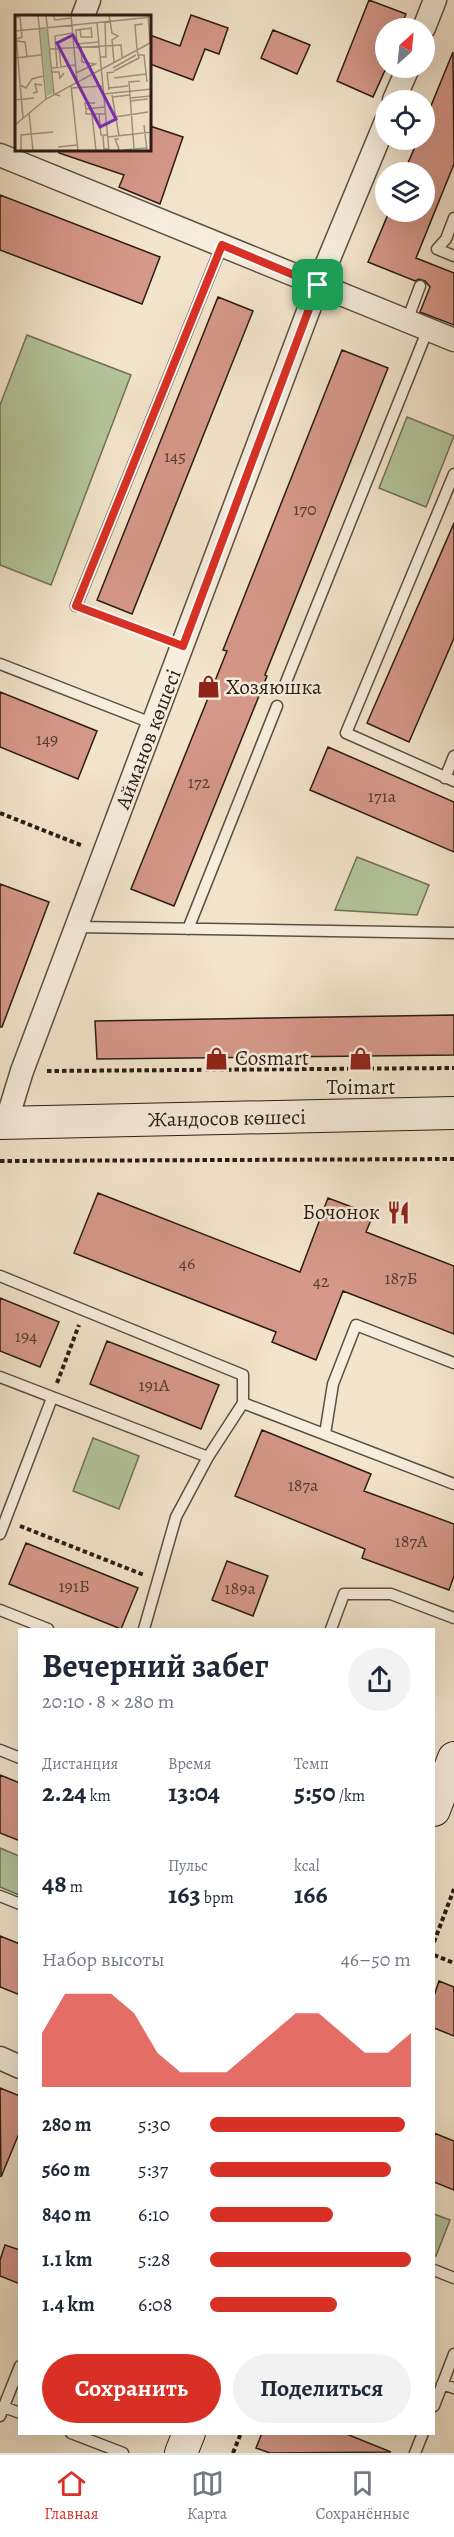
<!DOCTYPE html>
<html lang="ru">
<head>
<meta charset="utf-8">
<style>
	:root { --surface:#fff; --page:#f2f2f3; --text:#1f2937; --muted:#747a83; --line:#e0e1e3; --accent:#d93025 }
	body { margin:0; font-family:Alegreya,serif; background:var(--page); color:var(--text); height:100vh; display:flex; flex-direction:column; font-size:22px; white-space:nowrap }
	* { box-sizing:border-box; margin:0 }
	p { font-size:20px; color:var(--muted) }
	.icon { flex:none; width:33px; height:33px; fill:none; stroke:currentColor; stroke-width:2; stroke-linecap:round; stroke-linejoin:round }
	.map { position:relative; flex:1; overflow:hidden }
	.panel { position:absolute; left:18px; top:1628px; width:417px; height:807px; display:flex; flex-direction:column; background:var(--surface); border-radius:0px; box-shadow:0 6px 24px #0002 }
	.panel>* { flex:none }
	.needle { width:39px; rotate:27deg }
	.controls { position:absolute; left:375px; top:18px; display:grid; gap:12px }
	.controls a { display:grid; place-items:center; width:60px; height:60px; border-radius:50%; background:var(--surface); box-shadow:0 6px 24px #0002; font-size:30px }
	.pin { position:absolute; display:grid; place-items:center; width:51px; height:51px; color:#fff; margin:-26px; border-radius:12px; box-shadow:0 3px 9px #0006 }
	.round { display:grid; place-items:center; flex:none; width:63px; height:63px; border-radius:32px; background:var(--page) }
	.overview { display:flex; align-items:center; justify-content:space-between; height:102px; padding:0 24px }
	h1 { font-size:33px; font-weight:700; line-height:45px }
	.figures { display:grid; grid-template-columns:repeat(3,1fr); gap:9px; height:102px; padding:6px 24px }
	.figures div { display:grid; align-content:center }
	.figures b { font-size:26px; font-weight:700 }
	.figures small { font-size:16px; font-weight:400 }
	.figures p { font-size:16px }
	.chart { height:168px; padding:12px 24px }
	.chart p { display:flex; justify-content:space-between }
	.chart svg { width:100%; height:108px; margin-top:6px; fill:var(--accent); opacity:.7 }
	.cta { display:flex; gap:12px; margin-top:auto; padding:12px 24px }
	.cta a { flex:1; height:69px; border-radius:36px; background:var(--accent); color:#fff; font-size:24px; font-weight:700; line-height:69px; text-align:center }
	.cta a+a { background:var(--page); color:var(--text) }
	ul { padding:0 24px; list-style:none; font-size:20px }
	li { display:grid; grid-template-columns:96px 72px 1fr; align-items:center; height:45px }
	li i { height:15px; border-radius:8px; background:var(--accent) }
	.tab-bar { display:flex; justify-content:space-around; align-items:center; height:84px; border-top:2px solid var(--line); background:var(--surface); font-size:16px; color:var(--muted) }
	.tab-bar a { display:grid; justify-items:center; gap:3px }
	.tab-bar .current { color:var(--accent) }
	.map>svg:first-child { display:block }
	.green { fill:#b5c69c; stroke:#707158; stroke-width:1.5 }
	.building { fill:#d69889; stroke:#2a1c15; stroke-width:1.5 }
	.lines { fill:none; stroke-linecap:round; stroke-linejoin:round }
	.service-casing { stroke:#5c4e43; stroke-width:13 }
	.minor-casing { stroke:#5c4e43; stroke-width:25 }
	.secondary-casing { stroke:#2a1c15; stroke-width:34 }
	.path { stroke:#2a1c15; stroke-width:4; stroke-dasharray:4.5 3; stroke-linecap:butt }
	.service { stroke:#f7eede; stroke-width:10 }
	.minor { stroke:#f7eede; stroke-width:22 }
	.secondary { stroke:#f7eede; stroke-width:32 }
	.route-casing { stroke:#fff; stroke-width:12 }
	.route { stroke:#d93025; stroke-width:8 }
	.labels { text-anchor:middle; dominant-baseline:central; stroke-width:5; stroke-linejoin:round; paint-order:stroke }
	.number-label { font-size:18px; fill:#553b32 }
	.poi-label { font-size:21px; fill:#2a1c15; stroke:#f7eede; text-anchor:start }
	.street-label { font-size:21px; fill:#2a1c15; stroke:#f7eede }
	.inset-road { fill:none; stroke:#a39583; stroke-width:1.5 }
	.view { fill:#7b2cbf; fill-opacity:0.15; stroke:#7b2cbf; stroke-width:3 }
	.inset-edge { fill:none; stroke:#2a1c15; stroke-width:3 }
</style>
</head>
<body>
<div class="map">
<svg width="454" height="2453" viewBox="0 0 454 2453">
	<rect width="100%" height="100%" fill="#f3e5cc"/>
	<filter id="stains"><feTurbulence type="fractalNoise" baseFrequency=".00333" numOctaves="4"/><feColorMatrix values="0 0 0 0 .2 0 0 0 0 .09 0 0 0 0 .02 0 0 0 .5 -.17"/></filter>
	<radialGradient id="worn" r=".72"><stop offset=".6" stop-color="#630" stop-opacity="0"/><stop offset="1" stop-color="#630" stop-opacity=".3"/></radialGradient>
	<!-- green -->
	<path class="green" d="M27,335L131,375L51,585L0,565V405Z
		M407,417L454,436L426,507L379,488Z
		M357,857L429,885L417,915L335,910Z
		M93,1438L139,1456L119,1509L73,1491Z
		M0,1848L19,1856V1895L0,1887Z
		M434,2214L450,2220L436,2256L434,2255Z"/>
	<!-- building -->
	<path class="building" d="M369,0L406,14L400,28H386V68L373,97L337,81Z
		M191,15L228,28L219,54L205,49L193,80L150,64V35L180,46Z
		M273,30L310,45L297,74L261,58Z
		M453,52L454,164L416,258L454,273V325L420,312L430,287L425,281L419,279L415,281L368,262L389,212H424V172H404L418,140H424V123Z
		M150,126L183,137L160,204L119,187L124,175L59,153V150H150Z
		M0,195L160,257L142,304L0,250Z
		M218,297L253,311L132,614L97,600Z
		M342,350L388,368L265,675L267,676L174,906L131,889L227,651L223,650Z
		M454,523V638L409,742L367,723Z
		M0,692L97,731L78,779L0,747Z
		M328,747L454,802V852L310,790Z
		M0,884L49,902L2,1027H0Z
		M454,1015V1055L97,1059L95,1021Z
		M98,1193L300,1272L328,1198L373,1215L366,1232L454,1266V1334L343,1291L316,1360L272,1342L276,1332L74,1253Z
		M0,1298L59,1322L40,1367L0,1351Z
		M107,1341L219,1385L201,1429L90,1384Z
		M262,1430L371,1474L364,1491L454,1524V1576L449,1590L362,1558L365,1549L235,1496Z
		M26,1543L138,1588L121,1629L9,1584Z
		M227,1561L268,1576L253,1616L212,1600Z
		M0,1775L20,1783V1841L0,1833Z
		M0,1936L20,1944V1995L0,1987Z
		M439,1981L454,1987V2036L434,2028V1996Z
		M0,2088L20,2096V2131L1,2177Z
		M434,2133L454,2141V2190L434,2182Z
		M5,2245L20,2250V2284L0,2276V2260Z
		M262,2433H344L391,2452L270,2453L256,2448Z"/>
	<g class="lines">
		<defs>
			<path id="service" d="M454,218L446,239L437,249L454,256
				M407,321L420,286
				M454,474L346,733L454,781
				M76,606L222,245
				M0,664L154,724
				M286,682L428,329
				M445,778L454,756
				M77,927L454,933
				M188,929L277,706
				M0,1276L243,1375V1403L454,1484
				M0,1377L208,1457
				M325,1434L333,1384L356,1325L454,1363
				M0,1534L52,1398
				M0,1610L48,1629
				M144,1629L176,1517L208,1457L243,1403
				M331,1629L344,1594H391L454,1618
				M0,1750L20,1758
				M0,1896L20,1904
				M434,2270L454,2278
				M442,2384L454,2388
				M434,2406L454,2354
				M4,2407L20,2413
				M0,2416L20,2366
				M71,2433L123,2453
				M415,2453L423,2433"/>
			<path id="minor" d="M83,16L89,0
				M424,28L435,0
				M394,100L408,68
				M0,155L454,340
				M6,1123L22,1071L318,285L386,121
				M0,2058L20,2067"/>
			<path id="secondary" d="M0,1123L454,1113
				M434,1810L454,1758
				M181,2453L189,2433"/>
		</defs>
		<!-- service casing -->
		<use href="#service" class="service-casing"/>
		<!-- minor casing -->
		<use href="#minor" class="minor-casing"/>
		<!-- secondary casing -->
		<use href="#secondary" class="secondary-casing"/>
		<!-- path -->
		<path class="path" d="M91,612L162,639
			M0,813L83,846
			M47,1071L454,1068
			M0,1161L454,1159
			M57,1383L79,1325
			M20,1526L144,1575
			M434,1942L454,1889
			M434,1955L454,1963
			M233,2453L241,2433"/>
		<!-- service -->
		<use href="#service" class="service"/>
		<!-- minor -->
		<use href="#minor" class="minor"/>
		<!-- secondary -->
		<use href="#secondary" class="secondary"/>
	</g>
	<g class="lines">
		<defs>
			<path id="route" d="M222,245L318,285L183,646L76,606Z"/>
		</defs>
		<!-- route casing -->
		<use href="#route" class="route-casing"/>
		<!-- route -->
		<use href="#route" class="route"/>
	</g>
	<!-- icons -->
	<defs>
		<symbol id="shop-bare" viewBox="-9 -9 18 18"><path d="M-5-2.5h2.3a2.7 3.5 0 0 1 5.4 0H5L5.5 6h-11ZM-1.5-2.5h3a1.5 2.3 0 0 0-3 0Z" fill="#8f2418" stroke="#f7eede" stroke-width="2.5" paint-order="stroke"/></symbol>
		<symbol id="restaurant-bare" viewBox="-9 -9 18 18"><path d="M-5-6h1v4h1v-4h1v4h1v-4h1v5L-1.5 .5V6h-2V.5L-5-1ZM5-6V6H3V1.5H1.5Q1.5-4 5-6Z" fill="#8f2418" stroke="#f7eede" stroke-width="2.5" paint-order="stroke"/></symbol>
	</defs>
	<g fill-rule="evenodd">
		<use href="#shop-bare" x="192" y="670" width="33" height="33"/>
		<use href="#shop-bare" x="200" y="1042" width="33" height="33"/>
		<use href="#shop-bare" x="344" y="1042" width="33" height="33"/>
		<use href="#restaurant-bare" x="382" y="1196" width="33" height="33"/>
	</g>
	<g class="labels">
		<!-- number labels -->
		<g class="number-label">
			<text x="175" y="456">145</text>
			<text x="305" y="509">170</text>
			<text x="47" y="739">149</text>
			<text x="199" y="782">172</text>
			<text x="382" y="796">171a</text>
			<text x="187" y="1263">46</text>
			<text x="401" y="1278">187Б</text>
			<text x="321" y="1281">42</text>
			<text x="26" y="1336">194</text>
			<text x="154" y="1385">191А</text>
			<text x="303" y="1485">187а</text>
			<text x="411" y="1541">187А</text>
			<text x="74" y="1586">191Б</text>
			<text x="240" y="1588">189а</text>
		</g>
		<!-- poi labels -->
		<g class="poi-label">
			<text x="226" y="687">Хозяюшка</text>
			<text x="235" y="1058">Cosmart</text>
			<text x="361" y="1087" text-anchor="middle">Toimart</text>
			<text x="380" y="1212" text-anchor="end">Бочонок</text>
		</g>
		<!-- street labels -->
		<g class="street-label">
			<text transform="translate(148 739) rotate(-69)">Айманов көшесі</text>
			<text transform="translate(227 1118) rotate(-1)">Жандосов көшесі</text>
		</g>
	</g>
	<!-- overview -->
	<g transform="translate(15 15)">
		<rect width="136" height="136" fill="#f3e5cc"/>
		<path d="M25,14H32L38,78L32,81Z" fill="#b5c69c"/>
		<path class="inset-road" d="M23,0L31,84M31,0L39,79L45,81M38,0L40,5L56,3M56,0L62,66M94,0L97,18L103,21L97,25L99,47M133,0L135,28M0,2H5L7,22L2,24M82,8L94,136M0,10L8,103M77,13L61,15L62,29L84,27M65,14L66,22H77L76,12M0,16L137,2M2,26L10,27L12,41M44,33L46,52M35,34L106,30L107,42M122,34L120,10L128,9M124,40H129L132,67M85,42H91L90,7M0,43L26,40M42,52L40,21L57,18M37,53L60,50M98,53L121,40M99,56L124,43L122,36M37,57H44L45,63L49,58M61,58L80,49L67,47L66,31M99,63L131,59M5,70L11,73L17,64L28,61M56,70L63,136M57,73L88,71M93,73L113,71M94,75L92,58L99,57M18,78L22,77L20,69L27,70M89,79L137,74M97,80L104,121M97,82L115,80M116,83L135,81M0,85L19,83M115,86L133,84M80,88H70L71,94L90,92M71,95V99H91M14,98L18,136M77,99L81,136M84,99L86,120H93M100,102L133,97M0,110L31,84L137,27M129,110L132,136M88,121L89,134H94M93,122L137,117M43,132L62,130M119,134L114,67L125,66M108,135L131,133M6,136V120L38,117M101,136L104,134L100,124H104"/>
		<path class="view" d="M58,20L101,104L85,112L42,28Z"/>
		<rect width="136" height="136" class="inset-edge"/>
	</g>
	<rect width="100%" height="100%" filter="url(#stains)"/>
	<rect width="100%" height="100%" fill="url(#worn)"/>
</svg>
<div class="controls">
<a><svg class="needle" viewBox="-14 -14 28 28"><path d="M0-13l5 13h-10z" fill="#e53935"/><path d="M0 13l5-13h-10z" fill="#747a83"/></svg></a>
<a><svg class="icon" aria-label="locate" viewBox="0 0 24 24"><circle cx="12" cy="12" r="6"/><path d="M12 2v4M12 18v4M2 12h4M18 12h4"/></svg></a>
<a><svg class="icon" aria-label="layers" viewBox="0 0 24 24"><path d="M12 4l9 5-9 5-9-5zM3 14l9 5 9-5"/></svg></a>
</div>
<div class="pin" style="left:318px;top:285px;background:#1e9e55"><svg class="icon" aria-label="arrive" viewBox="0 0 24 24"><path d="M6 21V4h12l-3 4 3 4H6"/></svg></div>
<section class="panel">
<div class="overview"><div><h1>Вечерний забег</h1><p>20:10 · 8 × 280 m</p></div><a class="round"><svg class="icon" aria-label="share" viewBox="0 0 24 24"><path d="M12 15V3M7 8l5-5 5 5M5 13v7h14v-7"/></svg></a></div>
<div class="figures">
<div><p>Дистанция</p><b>2.24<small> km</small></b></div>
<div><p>Время</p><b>13:04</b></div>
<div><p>Темп</p><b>5:50<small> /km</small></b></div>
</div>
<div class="figures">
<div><b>48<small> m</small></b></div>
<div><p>Пульс</p><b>163<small> bpm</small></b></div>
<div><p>kcal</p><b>166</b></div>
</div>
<div class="chart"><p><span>Набор высоты</span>46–50 m</p>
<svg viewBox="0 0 160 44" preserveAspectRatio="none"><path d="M0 44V22L10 6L20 6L30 6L40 14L50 30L60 38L70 38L80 38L90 30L100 22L110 14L120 14L130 22L140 30L150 30L160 22V44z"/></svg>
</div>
<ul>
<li><b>280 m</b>5:30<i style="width:97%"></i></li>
<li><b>560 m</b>5:37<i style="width:90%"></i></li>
<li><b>840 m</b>6:10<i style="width:61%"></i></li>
<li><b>1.1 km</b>5:28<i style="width:100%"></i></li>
<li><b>1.4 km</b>6:08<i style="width:63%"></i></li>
</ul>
<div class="cta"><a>Сохранить</a><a>Поделиться</a></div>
</section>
</div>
<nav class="tab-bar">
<a class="current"><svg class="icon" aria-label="home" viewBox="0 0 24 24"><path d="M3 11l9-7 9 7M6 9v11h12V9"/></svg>Главная</a>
<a><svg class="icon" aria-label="map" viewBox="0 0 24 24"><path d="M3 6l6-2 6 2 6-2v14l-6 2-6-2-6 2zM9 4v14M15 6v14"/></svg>Карта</a>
<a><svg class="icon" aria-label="saved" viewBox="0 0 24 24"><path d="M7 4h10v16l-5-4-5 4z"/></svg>Сохранённые</a>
</nav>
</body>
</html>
